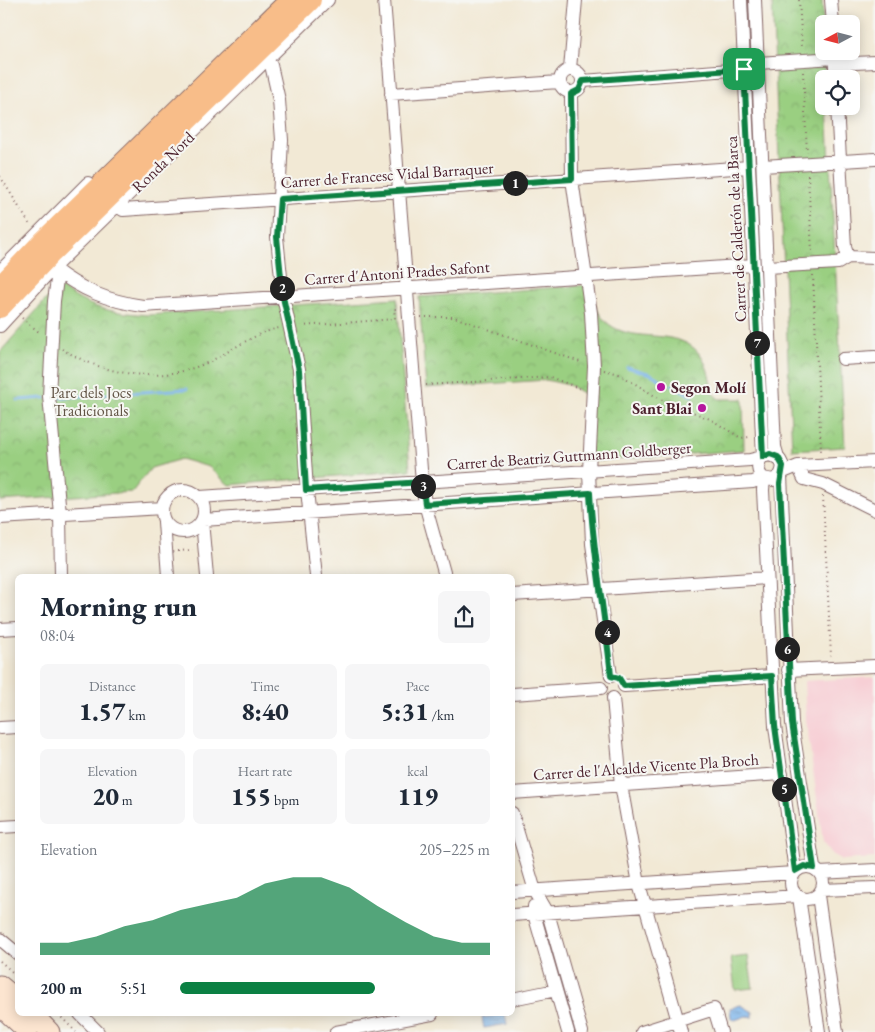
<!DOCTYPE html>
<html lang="en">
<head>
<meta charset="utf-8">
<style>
	:root { --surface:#fff; --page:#f6f6f7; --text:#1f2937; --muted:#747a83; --accent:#0b8043 }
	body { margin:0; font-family:"EB Garamond",serif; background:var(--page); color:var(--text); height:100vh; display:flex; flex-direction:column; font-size:19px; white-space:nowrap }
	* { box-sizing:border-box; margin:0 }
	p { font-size:16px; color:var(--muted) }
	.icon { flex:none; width:28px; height:28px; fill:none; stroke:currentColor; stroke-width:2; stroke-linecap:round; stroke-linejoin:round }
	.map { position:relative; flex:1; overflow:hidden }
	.side { position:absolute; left:15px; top:574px; width:500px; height:442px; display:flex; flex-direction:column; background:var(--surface); border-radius:8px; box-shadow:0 2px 12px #0003 }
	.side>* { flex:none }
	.needle { width:32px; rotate:263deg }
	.fabs { position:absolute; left:815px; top:15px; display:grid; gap:10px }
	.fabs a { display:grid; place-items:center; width:45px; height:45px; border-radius:8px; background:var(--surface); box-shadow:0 2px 12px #0003; font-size:25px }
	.pin { position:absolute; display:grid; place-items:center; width:42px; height:42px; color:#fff; margin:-21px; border-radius:10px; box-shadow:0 2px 8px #0006 }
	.km { position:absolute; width:25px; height:25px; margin:-12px; border-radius:50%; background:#222; color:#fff; font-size:14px; line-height:25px; text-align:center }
	.round { display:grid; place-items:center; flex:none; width:52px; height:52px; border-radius:8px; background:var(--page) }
	.headline { display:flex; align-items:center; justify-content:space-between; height:85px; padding:0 25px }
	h1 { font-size:28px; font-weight:800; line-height:38px }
	.figures { display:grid; grid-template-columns:repeat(3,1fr); gap:8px; height:85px; padding:5px 25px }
	.figures div { display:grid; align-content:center; border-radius:8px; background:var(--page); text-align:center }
	.figures b { font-size:25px; font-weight:800 }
	.figures small { font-size:14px; font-weight:400 }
	.figures p { font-size:14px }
	.chart { height:140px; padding:10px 25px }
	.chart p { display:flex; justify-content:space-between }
	.chart svg { width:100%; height:90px; margin-top:5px; fill:var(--accent); opacity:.7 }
	ul { padding:0 25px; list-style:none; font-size:16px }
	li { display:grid; grid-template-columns:80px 60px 1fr; align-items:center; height:38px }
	li i { height:12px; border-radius:6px; background:var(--accent) }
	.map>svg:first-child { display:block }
	.built { fill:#f7cfd5 }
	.park { fill:url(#park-crowns); stroke:#727756 }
	.garden { fill:#9acf81; stroke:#727756 }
	.water { fill:url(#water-ripples); stroke:#62698a }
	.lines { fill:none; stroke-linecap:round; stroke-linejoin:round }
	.stream { stroke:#7ab3ea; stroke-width:3 }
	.street-casing { stroke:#856666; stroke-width:14 }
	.secondary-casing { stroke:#856666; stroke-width:21 }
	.primary-casing { stroke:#856666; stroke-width:22 }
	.path { stroke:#856666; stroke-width:2; stroke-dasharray:1 4; stroke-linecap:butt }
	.street { stroke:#fff; stroke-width:12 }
	.secondary { stroke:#fce5d0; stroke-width:19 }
	.primary { stroke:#f8bd89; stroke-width:20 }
	.route-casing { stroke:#fff; stroke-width:10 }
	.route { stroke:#0b8043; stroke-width:6 }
	.poi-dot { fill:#b5179e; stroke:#f6f6f2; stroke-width:2 }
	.labels { text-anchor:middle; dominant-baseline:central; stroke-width:4; stroke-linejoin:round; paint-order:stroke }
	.street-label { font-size:16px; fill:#4a1f2b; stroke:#f6f6f2 }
	.poi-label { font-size:16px; font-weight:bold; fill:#4a1f2b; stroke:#f6f6f2; text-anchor:start }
	.park-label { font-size:16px; fill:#625445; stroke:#f6f6f2 }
</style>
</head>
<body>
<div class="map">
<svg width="875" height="1032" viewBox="0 0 875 1032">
	<defs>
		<pattern id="park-crowns" width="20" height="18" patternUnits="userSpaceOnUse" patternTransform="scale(1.25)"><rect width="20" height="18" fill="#9acf81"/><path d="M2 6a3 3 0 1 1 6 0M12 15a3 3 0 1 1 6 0" fill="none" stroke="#86b170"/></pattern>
		<pattern id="water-ripples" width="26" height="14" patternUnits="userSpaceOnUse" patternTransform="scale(1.25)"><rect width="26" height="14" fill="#7ab3ea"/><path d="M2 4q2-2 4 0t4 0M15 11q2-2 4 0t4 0" fill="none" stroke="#6691be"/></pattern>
	</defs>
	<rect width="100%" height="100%" fill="#f6f6f2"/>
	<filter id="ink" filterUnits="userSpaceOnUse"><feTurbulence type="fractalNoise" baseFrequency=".02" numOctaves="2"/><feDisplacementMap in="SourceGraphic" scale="10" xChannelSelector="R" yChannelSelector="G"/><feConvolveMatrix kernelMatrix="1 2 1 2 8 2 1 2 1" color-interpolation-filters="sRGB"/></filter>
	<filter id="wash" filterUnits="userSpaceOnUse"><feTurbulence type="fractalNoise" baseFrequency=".0096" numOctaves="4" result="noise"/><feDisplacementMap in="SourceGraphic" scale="20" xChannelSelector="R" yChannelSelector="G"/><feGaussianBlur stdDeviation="1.12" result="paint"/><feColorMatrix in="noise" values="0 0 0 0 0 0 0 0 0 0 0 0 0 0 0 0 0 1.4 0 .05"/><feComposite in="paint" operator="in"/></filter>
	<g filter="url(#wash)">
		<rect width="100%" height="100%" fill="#f2e9d5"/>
		<!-- built -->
		<path class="built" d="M875,677V858L842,860L833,855L823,842L806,719L804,681Z"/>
		<!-- park -->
		<path class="park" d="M772,0H822L826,79H824V106H827L845,447L792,450Z
			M590,285C604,380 703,290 712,393L719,399H743L744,450L585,462L588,396L569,385L546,380L426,388L419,297Z
			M58,286C91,309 108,312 148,315L397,298L410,470L229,485L209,467L181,459L151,468L132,492L0,501V352Z"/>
		<!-- garden -->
		<path class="garden" d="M748,956L753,988L735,990L731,958Z"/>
		<!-- water -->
		<path class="water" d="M741,1005L753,1012V1017L746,1016L735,1020L731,1018L730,1008Z
			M505,1014L507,1024L484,1028L482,1018Z"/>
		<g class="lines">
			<!-- stream -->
			<path class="stream" d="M627,367L651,374L664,382
				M672,385L692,396
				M51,398L187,389
				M18,400L45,398"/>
		</g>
	</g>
	<g filter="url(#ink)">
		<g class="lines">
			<defs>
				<path id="street" d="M384,0L422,482L425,504L445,576
					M741,0L763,457
					M755,0L775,447L778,457
					M831,0L833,24
					M834,56L836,79
					M758,63L835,58
					M835,64L875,62
					M271,65L279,100L282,140L277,237L283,297L299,369L307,490L316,576
					M570,69L576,0
					M560 81a11 11 0 1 1 22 0a11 11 0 1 1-22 0Z
					M583,81L744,69
					M391,94L559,82
					M571,94L572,179L591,313L594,366L589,471L592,544L611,676
					M837,106L845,247L848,257
					M763,166L875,159
					M117,206L123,210L749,167
					M767,267L838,263L848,257L875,258
					M53,268C81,290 108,301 143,306L754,265
					M0,271L88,183
					M58,272L54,301L49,396L60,514L61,576
					M0,326L53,268L328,0
					M843,359L875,357
					M798,466L804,479L823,484L875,510
					M781,473L798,466L875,462
					M781,475L792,723L814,868
					M764,479L763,490L775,726L795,871
					M162 511a21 21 0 1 1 42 0a21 21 0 1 1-42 0Z
					M200,497L750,460L770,455L780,460L783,466L781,475L773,480L763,478C757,471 757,466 761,458
					M0,518L162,508
					M203,520L753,482L763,478
					M202,521L207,576
					M164,522L168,576
					M512,595L767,578
					M0,629L18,628
					M788,670L875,666
					M624,686L772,676
					M512,694L601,688
					M613,698L621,785L639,884L681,1032
					M0,728L18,727
					M512,793L782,774
					M512,813L535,891L548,913L582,1032
					M0,827L18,826
					M791 883a16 16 0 1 1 32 0a16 16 0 1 1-32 0Z
					M820,873L875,870
					M821,890L875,888
					M512,892L793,873
					M818,895L837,1032
					M799,897L819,1032
					M534,906V914L568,1032
					M512,915L797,896
					M0,939L18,954
					M512,999L556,990
					M80,1014L98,1032
					M336,1032L432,1014
					M642,1032L714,1009L721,1032"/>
				<path id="secondary" d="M0,985L18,1000
					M0,1006L28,1032
					M33,1014L50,1032"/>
				<path id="primary" d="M0,286L42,242L290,0
					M0,308L52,253L311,0"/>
			</defs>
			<!-- street casing -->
			<use href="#street" class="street-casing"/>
			<!-- secondary casing -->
			<use href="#secondary" class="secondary-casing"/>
			<!-- primary casing -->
			<use href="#primary" class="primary-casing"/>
			<!-- path -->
			<path class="path" d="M799,0L802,48
				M803,72L807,152
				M808,175L812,252
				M0,176L30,225
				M813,275L821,451
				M421,317H454L583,363
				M22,318L40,333
				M301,326L395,319L394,309H398
				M62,349C105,375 156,384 204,364C230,353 251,334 279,328
				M604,370L619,374L660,399L710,419L741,438L750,437
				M426,385L550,377L581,389
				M823,496L831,656
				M178,551L193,550
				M0,961L18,977
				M58,1014L76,1032"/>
			<!-- street -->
			<use href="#street" class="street"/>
			<!-- secondary -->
			<use href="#secondary" class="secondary"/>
			<!-- primary -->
			<use href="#primary" class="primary"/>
		</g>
	</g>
	<g class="lines" filter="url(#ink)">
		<defs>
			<path id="route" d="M744,69L763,457L770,454L778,457L783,466L780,484L792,723L814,868L804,866L795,871L775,726L772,676L624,686L619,678L611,676C605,614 593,555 590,493L425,504L422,482L306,490L299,370L283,297L277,237L280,199L572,179L571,94L579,90L583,81Z"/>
		</defs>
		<!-- route casing -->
		<use href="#route" class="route-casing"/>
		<!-- route -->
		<use href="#route" class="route"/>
	</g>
	<!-- markers -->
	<g class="poi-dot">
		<circle cx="661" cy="387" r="5"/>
		<circle cx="702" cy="408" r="5"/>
	</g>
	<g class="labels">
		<!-- street labels -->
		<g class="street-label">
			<text transform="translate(163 162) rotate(-44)">Ronda Nord</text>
			<text transform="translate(387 175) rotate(-4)">Carrer de Francesc Vidal Barraquer</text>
			<text transform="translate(736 229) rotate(-93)">Carrer de Calderón de la Barca</text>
			<text transform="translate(397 273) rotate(-4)">Carrer d'Antoni Prades Safont</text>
			<text transform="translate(569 456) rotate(-4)">Carrer de Beatriz Guttmann Goldberger</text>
			<text transform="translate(646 767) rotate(-4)">Carrer de l'Alcalde Vicente Pla Broch</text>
		</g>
		<!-- poi labels -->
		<g class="poi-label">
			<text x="671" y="387">Segon Molí</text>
			<text x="692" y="408" text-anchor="end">Sant Blai</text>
		</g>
		<!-- park labels -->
		<g class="park-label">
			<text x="91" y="392">Parc dels Jocs<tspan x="91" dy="18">Tradicionals</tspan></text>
		</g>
	</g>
</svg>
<div class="fabs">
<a><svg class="needle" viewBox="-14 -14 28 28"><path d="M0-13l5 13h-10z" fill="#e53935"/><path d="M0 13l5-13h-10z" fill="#747a83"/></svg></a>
<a><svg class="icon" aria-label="locate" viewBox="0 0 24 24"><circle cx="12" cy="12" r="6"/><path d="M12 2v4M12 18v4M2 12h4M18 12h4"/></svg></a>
</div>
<div class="pin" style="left:744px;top:69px;background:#1e9e55"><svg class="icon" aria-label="arrive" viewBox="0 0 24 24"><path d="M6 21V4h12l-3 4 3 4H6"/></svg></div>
<b class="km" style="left:515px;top:183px">1</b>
<b class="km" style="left:282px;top:288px">2</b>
<b class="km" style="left:423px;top:486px">3</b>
<b class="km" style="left:607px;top:632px">4</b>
<b class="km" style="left:784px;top:789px">5</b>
<b class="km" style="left:787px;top:649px">6</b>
<b class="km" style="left:757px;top:343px">7</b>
<section class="side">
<div class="headline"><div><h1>Morning run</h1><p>08:04</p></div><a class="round"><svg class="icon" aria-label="share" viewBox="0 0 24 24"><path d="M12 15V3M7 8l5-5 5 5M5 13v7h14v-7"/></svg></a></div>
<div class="figures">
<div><p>Distance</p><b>1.57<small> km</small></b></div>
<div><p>Time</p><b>8:40</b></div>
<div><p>Pace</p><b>5:31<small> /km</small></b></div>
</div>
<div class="figures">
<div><p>Elevation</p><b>20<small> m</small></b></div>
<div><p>Heart rate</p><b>155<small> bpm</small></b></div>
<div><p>kcal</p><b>119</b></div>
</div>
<div class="chart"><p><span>Elevation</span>205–225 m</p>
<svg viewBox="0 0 160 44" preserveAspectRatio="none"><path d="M0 44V38L10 38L20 35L30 30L40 27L50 22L60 19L70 16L80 9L90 6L100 6L110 11L120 20L130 28L140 35L150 38L160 38V44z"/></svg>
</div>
<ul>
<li><b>200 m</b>5:51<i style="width:63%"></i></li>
</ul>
</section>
</div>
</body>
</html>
